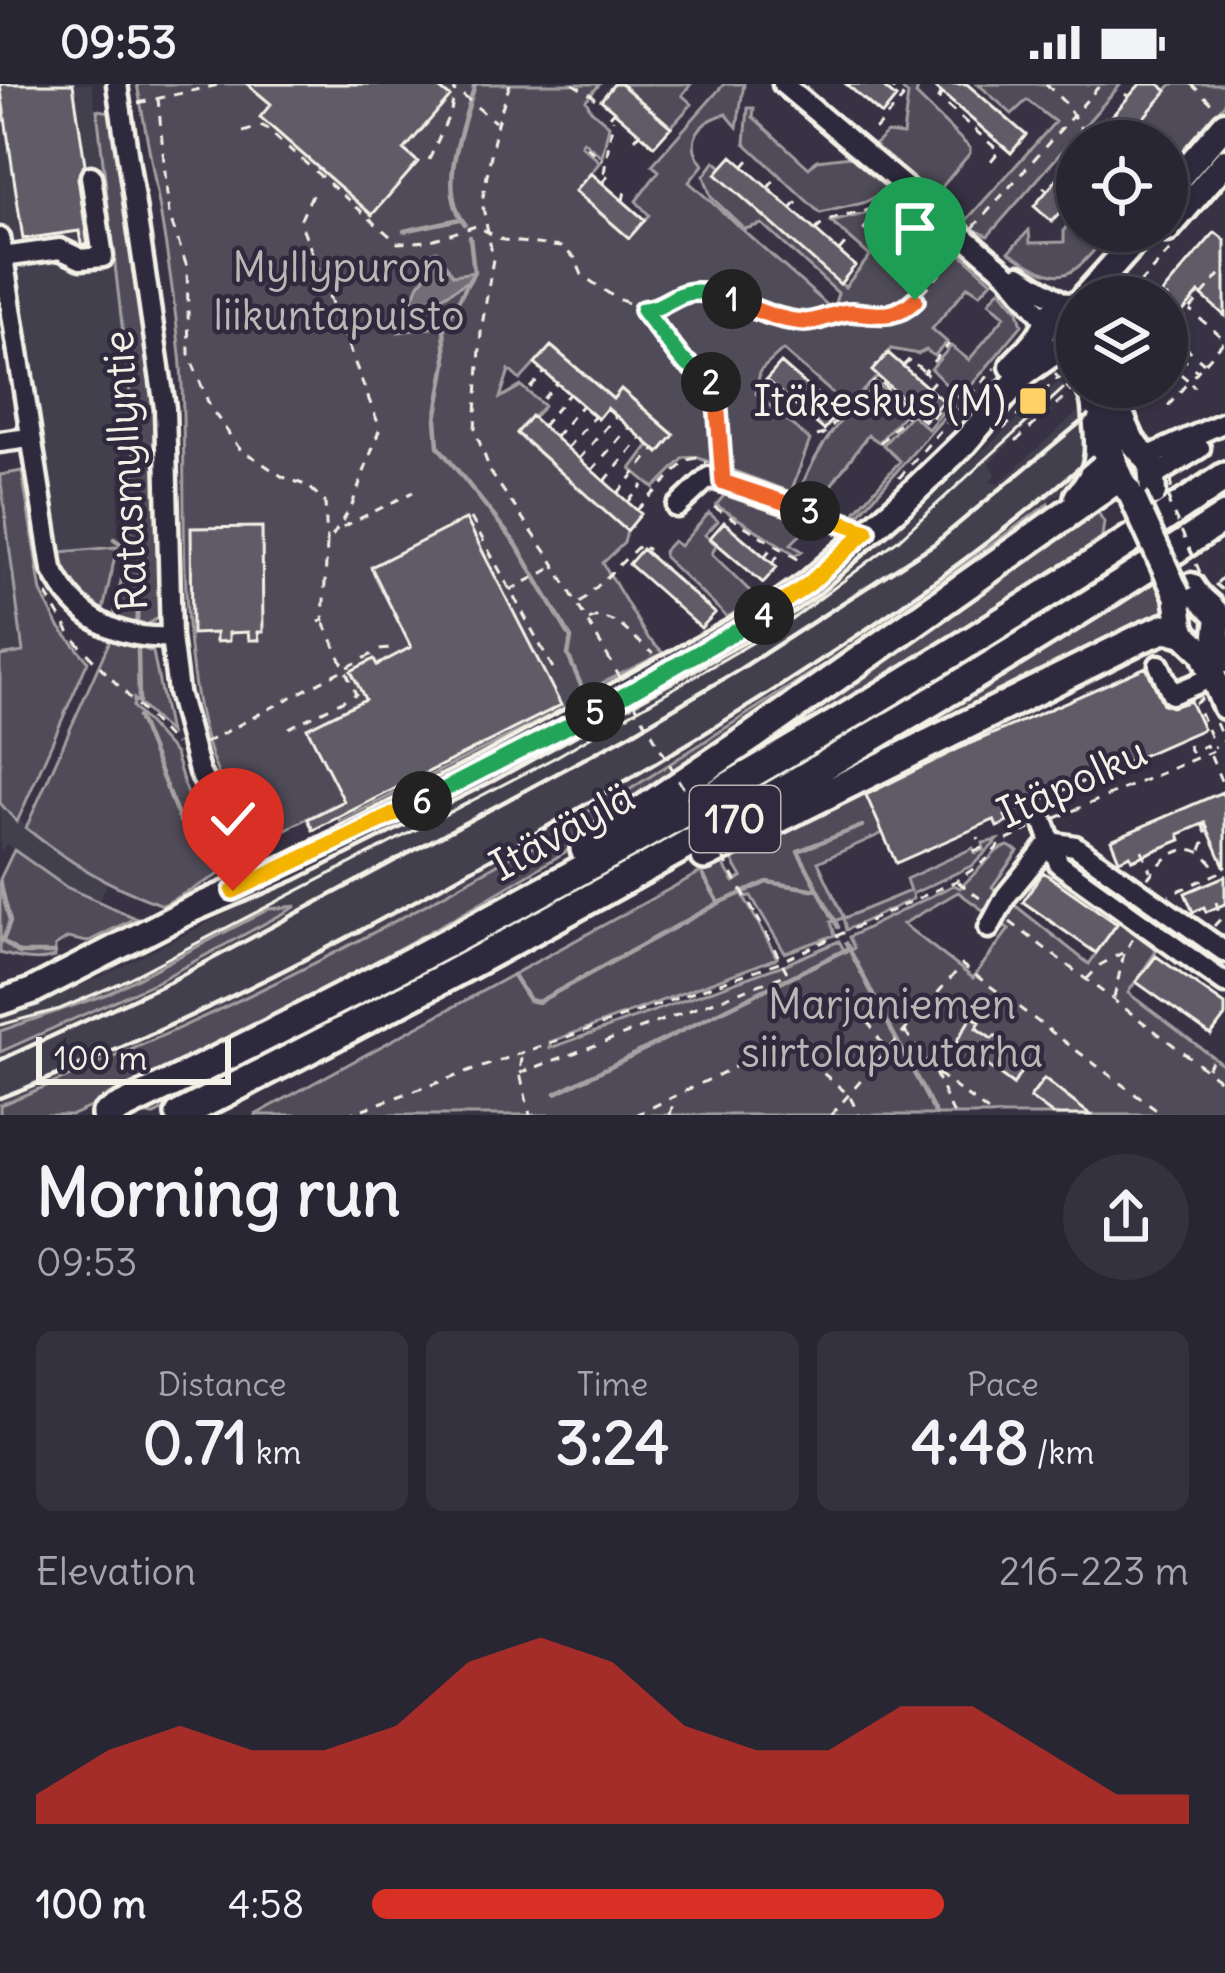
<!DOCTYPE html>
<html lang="en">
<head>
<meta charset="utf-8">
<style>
	:root { --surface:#292633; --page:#35323f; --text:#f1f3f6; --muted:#a5a5ac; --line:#45434e; --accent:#d93025 }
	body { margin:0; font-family:Delius,sans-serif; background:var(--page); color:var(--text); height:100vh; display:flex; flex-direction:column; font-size:45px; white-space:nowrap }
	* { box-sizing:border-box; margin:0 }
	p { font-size:39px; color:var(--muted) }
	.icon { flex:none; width:66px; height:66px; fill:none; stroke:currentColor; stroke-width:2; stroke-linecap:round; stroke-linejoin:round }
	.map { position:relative; height:1031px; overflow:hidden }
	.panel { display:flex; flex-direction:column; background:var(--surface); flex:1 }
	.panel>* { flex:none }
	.buttons { position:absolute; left:1056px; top:36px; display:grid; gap:24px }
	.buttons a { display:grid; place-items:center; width:132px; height:132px; border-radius:50%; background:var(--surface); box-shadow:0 3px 9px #0004,0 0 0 3px var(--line); font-size:60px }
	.scale { position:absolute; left:36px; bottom:30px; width:195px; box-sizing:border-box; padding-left:12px; border:6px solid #f4f1e8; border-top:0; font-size:33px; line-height:42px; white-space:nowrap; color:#f4f1e8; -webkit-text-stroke:9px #2f2a3d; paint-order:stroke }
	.pin { position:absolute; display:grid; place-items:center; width:102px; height:102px; color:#fff; margin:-123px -51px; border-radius:50% 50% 50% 0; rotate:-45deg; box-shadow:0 0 12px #0007 }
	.pin .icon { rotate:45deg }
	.km { position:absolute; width:60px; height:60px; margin:-30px; border-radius:50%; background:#222; color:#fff; font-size:33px; line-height:60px; text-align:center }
	.round { display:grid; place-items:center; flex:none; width:126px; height:126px; border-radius:63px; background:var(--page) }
	.overview { display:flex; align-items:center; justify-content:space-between; height:204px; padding:0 36px }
	h1 { font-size:66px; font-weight:800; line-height:90px }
	.figures { display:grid; grid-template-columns:repeat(3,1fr); gap:18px; height:204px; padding:12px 36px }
	.figures div { display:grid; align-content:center; border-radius:18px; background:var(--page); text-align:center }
	.figures b { font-size:60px; font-weight:800 }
	.figures small { font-size:33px; font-weight:400 }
	.figures p { font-size:33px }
	.chart { height:336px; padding:24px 36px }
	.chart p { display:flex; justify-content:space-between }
	.chart svg { width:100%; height:216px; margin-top:12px; fill:var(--accent); opacity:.7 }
	ul { padding:0 36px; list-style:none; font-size:39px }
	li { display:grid; grid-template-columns:192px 144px 1fr; align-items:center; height:90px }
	li i { height:30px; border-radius:15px; background:var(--accent) }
	.status { display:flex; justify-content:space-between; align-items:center; height:84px; padding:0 60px; background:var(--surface); direction:ltr }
	.status svg { height:33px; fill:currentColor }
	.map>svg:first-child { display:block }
	.built { fill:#433f4e }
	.green { fill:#504b59; stroke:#a29ea0; stroke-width:3; fill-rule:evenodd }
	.water { fill:#726e77; stroke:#a6a2a4; stroke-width:3 }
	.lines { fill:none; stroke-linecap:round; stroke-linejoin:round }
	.stream { stroke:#a6a2a4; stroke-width:4.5 }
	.building { fill:#5f5c67; stroke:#f4f1e8; stroke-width:3 }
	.minor-casing { stroke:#f4f1e8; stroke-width:27 }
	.major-casing { stroke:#f4f1e8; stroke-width:33 }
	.highway-casing { stroke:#f4f1e8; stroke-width:36 }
	.path { stroke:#f4f1e8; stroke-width:3; stroke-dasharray:9 9; stroke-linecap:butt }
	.minor { stroke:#2f2a3d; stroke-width:18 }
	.major { stroke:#2f2a3d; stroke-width:24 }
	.highway { stroke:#2f2a3d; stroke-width:27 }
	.tram { stroke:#f4f1e8; stroke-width:3 }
	.rail { stroke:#f4f1e8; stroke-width:4.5 }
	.major-bridge-casing { stroke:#f4f1e8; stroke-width:33; stroke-linecap:butt }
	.path-bridge { stroke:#f4f1e8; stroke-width:3; stroke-dasharray:9 9; stroke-linecap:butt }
	.major-bridge { stroke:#2f2a3d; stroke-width:24 }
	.split-1-casing { stroke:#fff; stroke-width:24 }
	.split-2-casing { stroke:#fff; stroke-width:24 }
	.split-3-casing { stroke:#fff; stroke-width:24 }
	.split-4-casing { stroke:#fff; stroke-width:24 }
	.split-5-casing { stroke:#fff; stroke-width:24 }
	.split-6-casing { stroke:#fff; stroke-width:24 }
	.split-7-casing { stroke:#fff; stroke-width:24 }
	.split-1 { stroke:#f0652b; stroke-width:15 }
	.split-2 { stroke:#22a559; stroke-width:15 }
	.split-3 { stroke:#f0652b; stroke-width:15 }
	.split-4 { stroke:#f5b400; stroke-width:15 }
	.split-5 { stroke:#22a559; stroke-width:15 }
	.split-6 { stroke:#22a559; stroke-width:15 }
	.split-7 { stroke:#f5b400; stroke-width:15 }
	.poi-dot { fill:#ffd166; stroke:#2f2a3d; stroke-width:4.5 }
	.labels { text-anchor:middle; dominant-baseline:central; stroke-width:9; stroke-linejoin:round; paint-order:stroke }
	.shield { fill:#2f2a3d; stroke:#b9b5b5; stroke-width:3 }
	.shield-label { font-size:39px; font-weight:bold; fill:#f4f1e8 }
	.park-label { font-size:42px; fill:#bbb7b6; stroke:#2f2a3d }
	.poi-label { font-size:42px; fill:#f4f1e8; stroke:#2f2a3d; text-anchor:end }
	.street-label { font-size:42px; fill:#f4f1e8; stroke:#2f2a3d }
</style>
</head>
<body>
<div class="status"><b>09:53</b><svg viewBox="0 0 49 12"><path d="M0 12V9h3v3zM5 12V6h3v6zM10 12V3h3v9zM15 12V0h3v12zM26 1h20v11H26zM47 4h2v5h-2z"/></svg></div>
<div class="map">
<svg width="1225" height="1031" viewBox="0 0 1225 1031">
	<rect width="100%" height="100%" fill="#373244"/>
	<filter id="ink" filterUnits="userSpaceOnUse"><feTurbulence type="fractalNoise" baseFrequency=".00833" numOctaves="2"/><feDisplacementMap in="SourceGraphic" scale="24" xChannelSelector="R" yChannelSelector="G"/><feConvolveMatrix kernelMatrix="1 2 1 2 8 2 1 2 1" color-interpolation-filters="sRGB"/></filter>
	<g filter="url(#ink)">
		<!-- built -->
		<path class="built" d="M0,0H92L126,245L135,352L121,359L117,463L60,468L21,238L0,240Z
			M1060,297L1067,305L989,379L996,390L990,398L998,400L1087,319L1096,380L1006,453L828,578L612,717L603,718L531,764L527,763L384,844L143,962L0,1021V968L156,898L294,823L269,825L77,923L0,947V928L51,914L101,893L563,658L738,558L804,516L872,464Z
			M0,408L23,569L0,572Z
			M0,719L65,775L107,800L98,820L37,785L7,760L0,768Z"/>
		<!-- green -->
		<path class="green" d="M137,0H600L586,16L591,26L609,41L602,73L583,57L581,61L600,78L575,108L629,154L649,131L636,117L659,87L652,81L724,0H744L737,43L726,30C700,37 683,56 703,81L689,98L833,226L838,209L762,140L745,145L711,113L704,92L715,77L722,83L717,90L845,203L870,172L831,138L880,126L864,145L902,180L935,147L992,197L980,210L968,202L932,245L947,258L934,272L926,266L918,270L891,265L872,287L878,292L847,322L783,266L760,287L756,310L810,356L791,408L696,373L684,374L654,404L631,385L649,361L659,369L674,351L622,306L613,315L551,262L520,296L509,286L500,314L521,302L544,322L517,350L627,447L624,459L603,479L647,553L663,569L576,612L578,617L340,737L332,722L264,756C158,670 193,397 180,271C171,180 154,90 137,0Z
			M621,0H691L682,11L692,20L671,43Z
			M897,0H919L916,11L970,64V69L932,115L873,62L887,49L903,51L908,11Z
			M978,0H1121L988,152L963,140L1055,38L1027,16L1012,30Z
			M1172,0H1225V19L1167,84V57H1123Z
			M748,24H754L753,33L809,84L817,76L850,72L889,106L863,119L820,129L745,59Z
			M97,26L112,28L154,308L161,507L160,533L141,544L113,537L130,452L135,353Z
			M1077,129V147H1111C1068,196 1067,205 1009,168L1029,146L1030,159L1064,158V146Z
			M1000,205L1018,226L1022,241L960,315L931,285L951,262L969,276L1005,232L989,218Z
			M877,300L908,326L879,358L868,351L829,404L840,412L833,422L798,410C820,359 837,337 877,300Z
			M950,319L954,322L859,430L854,429L900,377L883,361L911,330L928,345Z
			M22,387L41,508L59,543L88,577L17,738L0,719V572L23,568L0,391Z
			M728,407L820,440L817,446L808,443L791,460L802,467L796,471L716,421Z
			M1048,420L1049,427C910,526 775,631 633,725C462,837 279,930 97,1020L72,1031H0V1021C182,948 358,863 528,762L532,764L603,718L612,717L828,578Z
			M1093,420L1104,438L1101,460L810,640L650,733Z
			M709,429L718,437L705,451L716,461L712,470L758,515L727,533L664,473L663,468L673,457L680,462Z
			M1145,460L1149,470L941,600L708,738L703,730Z
			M117,463L102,531C77,518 64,495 60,468Z
			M1158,491L1172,529L780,721L955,620Z
			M111,554L153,568L169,649L134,615L133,623L175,670L189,717L229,785L163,821C111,803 69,779 26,744Z
			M864,706L883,749L818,778L844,834L910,807L906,795L973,764L975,769L984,766L983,759L998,756L973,781L912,810L913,815L846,846L843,834L831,838L835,851L785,869L751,812L744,813L777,874L550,958V964L786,880L839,857L845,868L854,864L849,853L954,801L960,804L998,766L1008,762L1018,767L992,803L1089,880L1118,837L1157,866L1128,909L1225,982V1031H255L721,777L734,798L742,793L728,769ZM958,808L1009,845L973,894L903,840Z
			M697,734L701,741L303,957L154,1031H135Z
			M14,766L66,803L135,834L87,858L68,854L55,862V873C35,879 19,874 0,869V795Z
			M297,822L156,898L0,968V947L107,910L269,825Z"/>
		<!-- water -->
		<path class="water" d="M437,167L453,191L474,188L471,195L442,213L432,244L399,248L419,200L430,187L429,170Z"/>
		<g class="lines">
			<!-- stream -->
			<path class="stream" d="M465,140C436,103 464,42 475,0
				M404,147L460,135
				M470,153L474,188L444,243L446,279L436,335L438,362L516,460L571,554L568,571L583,606
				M114,455L138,472
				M137,539L139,472L146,435
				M138,566L139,618
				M138,633L180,737L207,760L222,782
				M703,791L719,819L767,798L818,806
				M0,798L10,838L3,856
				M838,843L798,767L862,742
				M0,855L19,869H55
				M846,859L936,1031
				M513,891L529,916L538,918L719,819
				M556,1009L849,864"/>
		</g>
		<!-- building -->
		<path class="building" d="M0,0H73L85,80L78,94L88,161L81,160L79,147L23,155Z
			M247,0H434L450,13L404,66L418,78L372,131L260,33L271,20Z
			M614,0H621L671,43L654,62L601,16Z
			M846,0H880L896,14L882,31Z
			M931,0H967L1026,51L1011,69Z
			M1140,0H1159L1167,7L1123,57H1090Z
			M732,72L855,182L840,200L716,90Z
			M1077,72V110L1052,138L1034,122Z
			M591,89L645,136L629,154L575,107Z
			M887,129L917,156L898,176L864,145L877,131L882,135Z
			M1215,148L1225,156V232L1199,209L1167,246V213H1159Z
			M551,262L613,315L621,305L674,351L659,369L607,324L598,335L535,280Z
			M888,269L943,317L926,335L872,287Z
			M781,279L838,329L824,346L766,296Z
			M531,332L641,430L627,447L517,349Z
			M466,435L561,621L313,746L308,735L344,717L307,644L365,615L351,587L374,575L377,581L411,563L371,483Z
			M724,438L777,483L763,499L710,454Z
			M262,443L263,548H258L259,556H249L248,548L229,549V557L216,558V549L192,550L191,444Z
			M642,465L715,529L701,544L629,480Z
			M1146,583L1163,620L1172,623L1190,617L1203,645L1005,732L1008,738L997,743L994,736L896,779L866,711L960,664Z
			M1222,708L1225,716V784L1205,739L1179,750L1181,756L1161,764L1132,776L1130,771L1119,776L1111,756Z
			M1043,788L1117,840L1096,869L1023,818Z
			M1225,792V820L1206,828L1204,823L1193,828L1185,809Z
			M1156,872L1225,921V932L1211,951L1136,898Z
			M972,932L980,938L976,944L992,955L995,952L1004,959L1001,962L1027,978L1013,1001L956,958Z
			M1044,995L1075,1019L1091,1031H1053L1030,1014Z"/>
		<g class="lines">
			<defs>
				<path id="minor" d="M117,0L165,324L171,553L178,608L199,688L238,759L258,780L260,797
					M783,0L1008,190L1046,237
					M0,154L52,485C76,534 117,556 171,553
					M3,173L60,165L81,175L103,173L91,92
					M1019,191L1067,221
					M0,358L29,354
					M1147,373L1225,338
					M1153,393L1200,364
					M677,423L709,393L867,447
					M1159,581L1172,610L1213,593
					M1044,739L1059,780L1225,899
					M1050,758L1075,762L1225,868
					M989,844L1006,812L1050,758"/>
				<path id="major" d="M1167,107L1225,40
					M1167,145L1225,78
					M1085,213L1144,147
					M1070,269L1077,280
					M1013,282C1022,272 1034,262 1041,250C1052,233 1051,219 1077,222
					M1089,303C1099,326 1116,393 1128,406
					M1108,303L1132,357L1151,379L1153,409
					M1191,502C1201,519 1210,520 1219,533L1217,551L1225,576
					M1177,511L1182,548L1203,568L1225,622
					M0,918L32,907L190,826L290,783L487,684L766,530L809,500L904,417L965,358L1024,289L1057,266"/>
				<path id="highway" d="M1079,413C1107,383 1100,357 1096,319
					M585,765L754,651L1118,394
					M705,771L1141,554L1166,544L1182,548
					M106,1031C493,845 869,633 1225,393
					M180,1031C539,850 889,654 1225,433"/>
			</defs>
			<!-- minor casing -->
			<use href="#minor" class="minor-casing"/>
			<!-- major casing -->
			<use href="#major" class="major-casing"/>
			<!-- highway casing -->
			<use href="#highway" class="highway-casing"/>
			<!-- path -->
			<path class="path" d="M449,0L495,38
				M510,0L497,39L482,118L493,175L481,248L475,346L491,389L551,475L607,571
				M573,0L593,12L597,21
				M1046,0L1066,20L1086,53
				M1191,0L1216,23
				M883,3L885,0
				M942,10L938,14L999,67L990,78
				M1125,10L1129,13
				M158,14L169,131L187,183L189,270L210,323L239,364L283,393L308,402L325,418L327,460
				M138,19L218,1
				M610,32L614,27
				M1104,33L1108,36
				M875,46L903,14L888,0
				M243,48L263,42L398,159L428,157L476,142L503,156L561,163L575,174L582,191L614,213L643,226L655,225L683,210L700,208L735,216L755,228L805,237L847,227L876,232L905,226L961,168
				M635,55L640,49
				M1084,56V57
				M587,63L602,76
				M429,76L451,27L455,6
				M1063,80L1067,83
				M743,83L751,74
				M604,89L613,35
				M602,99L608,92
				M1043,103L1047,106
				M768,104L775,95
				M312,111L301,135L303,145L380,344L351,424L327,460L323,536L317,539
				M623,117L625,106
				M893,117L890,126L904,139L911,131
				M791,125L799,116
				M973,144L1101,0
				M815,147C832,126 865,136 883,116
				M839,167L846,159
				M1127,213L1172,164
				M644,227L682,276L715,302L716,336L724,379
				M1171,250L1204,279
				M1167,252L1225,185
				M1167,260L1197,287
				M1167,278L1189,297L1225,256L1190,226
				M903,282L910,275L923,287
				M530,304L544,289
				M928,304L934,297L924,288L949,260
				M776,314L781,309
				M543,315L557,299
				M1168,322L1189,297L1194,303
				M804,339L809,333
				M542,342L569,310
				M1003,345L1059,293
				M817,352L824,350L877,295L911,327
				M555,353L582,321
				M1016,357L1071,307L1055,290
				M880,359L911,327L927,339L951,313
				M567,364L595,332
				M579,375L616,332
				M592,386L629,343
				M899,394L995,284
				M605,397L641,354
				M618,409L655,365
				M628,418L643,401
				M714,423L801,477
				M637,426L687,376L697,374L707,379
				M471,434L555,588
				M343,443L413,408
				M646,468L709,524
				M764,473L774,461
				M772,479L782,467
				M1217,499L1225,491
				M1215,500L1225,508
				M510,506L554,483
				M47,510L72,553L175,661
				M580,519L641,460L648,466
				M589,536L598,532L618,539L653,570
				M1202,614L1196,619L1215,664
				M1216,639L1225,660
				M289,644L356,610L324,538
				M205,659L380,566L396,564
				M1188,661L1191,668L1206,661L1225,706
				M1056,734L1220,664
				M1142,766L1150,787
				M1201,766L1207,751L1202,740
				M974,767L982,764L978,753
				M1148,794C1169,765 1198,750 1218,789L1169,811
				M958,798L984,817
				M1216,818L1221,834
				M1010,838L1225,1000
				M1214,842L1225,830
				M1087,895L1100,881L1122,869
				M1114,914L1124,869L1135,851
				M858,922L886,966
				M905,947L934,987L992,1031
				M522,974L520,989L530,1031
				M1207,984L1215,970
				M520,989L788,890L757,833
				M935,989L954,1031
				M346,1031L782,877L956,797L986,776L1001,759L1030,745
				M636,1031L786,958L849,1011L859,1031
				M670,1031L674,1015
				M831,1031L962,881L1163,1031"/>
			<!-- minor -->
			<use href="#minor" class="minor"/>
			<!-- major -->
			<use href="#major" class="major"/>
			<!-- highway -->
			<use href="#highway" class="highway"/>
			<!-- tram -->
			<path class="tram" d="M0,941L60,925L120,899L554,674L791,536L899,455L1063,305"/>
			<!-- rail -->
			<path class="rail" d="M0,976L169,898L632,649L740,585L934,460L1088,332
				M0,1014C201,936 390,834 576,726C755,622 935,509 1092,373"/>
			<defs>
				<path id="major-bridge" d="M1133,414L1177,511"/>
			</defs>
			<!-- major-bridge casing -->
			<use href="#major-bridge" class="major-bridge-casing"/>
			<!-- path-bridge -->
			<path class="path-bridge" d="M1172,396L1169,420L1203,495
				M607,571L757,833"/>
			<!-- major-bridge -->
			<use href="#major-bridge" class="major-bridge"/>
		</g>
	</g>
	<g class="lines" filter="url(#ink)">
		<defs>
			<path id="split-1" d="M732,215C752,225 782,237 805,238C821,238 836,227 852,228C878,230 894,236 915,216"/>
			<path id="split-2" d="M711,298L682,276L643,226C659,225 667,217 681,211C698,204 715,211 732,215"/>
			<path id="split-3" d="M711,298L717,315L723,398L810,427"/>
			<path id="split-4" d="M764,531L809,500L867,447L810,427"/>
			<path id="split-5" d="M595,628L764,531"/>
			<path id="split-6" d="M422,717L595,628"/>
			<path id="split-7" d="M233,807L422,717"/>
		</defs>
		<!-- split-1 casing -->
		<use href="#split-1" class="split-1-casing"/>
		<!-- split-2 casing -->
		<use href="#split-2" class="split-2-casing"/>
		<!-- split-3 casing -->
		<use href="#split-3" class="split-3-casing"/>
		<!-- split-4 casing -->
		<use href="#split-4" class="split-4-casing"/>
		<!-- split-5 casing -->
		<use href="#split-5" class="split-5-casing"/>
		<!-- split-6 casing -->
		<use href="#split-6" class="split-6-casing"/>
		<!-- split-7 casing -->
		<use href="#split-7" class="split-7-casing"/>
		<!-- split-1 -->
		<use href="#split-1" class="split-1"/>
		<!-- split-2 -->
		<use href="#split-2" class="split-2"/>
		<!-- split-3 -->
		<use href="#split-3" class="split-3"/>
		<!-- split-4 -->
		<use href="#split-4" class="split-4"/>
		<!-- split-5 -->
		<use href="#split-5" class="split-5"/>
		<!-- split-6 -->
		<use href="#split-6" class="split-6"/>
		<!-- split-7 -->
		<use href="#split-7" class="split-7"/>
	</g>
	<!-- markers -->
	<rect class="poi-dot" x="1018" y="302" width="30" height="30" rx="6"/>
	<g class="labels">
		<!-- shield labels -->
		<rect class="shield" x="690" y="702" width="90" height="66" rx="9"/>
		<g class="shield-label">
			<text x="735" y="735">170</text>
		</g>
		<!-- park labels -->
		<g class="park-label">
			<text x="339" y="183">Myllypuron<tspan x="339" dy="48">liikuntapuisto</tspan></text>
			<text x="892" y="920">Marjaniemen<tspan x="892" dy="48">siirtolapuutarha</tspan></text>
		</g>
		<!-- poi labels -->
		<g class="poi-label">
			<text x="1006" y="317">Itäkeskus (M)</text>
		</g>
		<!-- street labels -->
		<g class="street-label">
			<text transform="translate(125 387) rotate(-93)">Ratasmyllyntie</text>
			<text transform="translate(1072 698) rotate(-25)">Itäpolku</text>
			<text transform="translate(562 747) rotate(-29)">Itäväylä</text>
		</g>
	</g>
</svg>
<div class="buttons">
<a><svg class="icon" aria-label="locate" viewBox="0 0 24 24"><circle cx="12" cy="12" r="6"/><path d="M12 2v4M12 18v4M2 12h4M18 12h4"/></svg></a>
<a><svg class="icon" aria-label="layers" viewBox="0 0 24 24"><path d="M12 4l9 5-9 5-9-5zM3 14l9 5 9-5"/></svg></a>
</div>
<div class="scale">100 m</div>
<div class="pin" style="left:915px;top:216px;background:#1e9e55"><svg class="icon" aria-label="arrive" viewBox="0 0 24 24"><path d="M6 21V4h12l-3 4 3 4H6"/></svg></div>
<div class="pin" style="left:233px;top:807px;background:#d93025"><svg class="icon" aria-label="check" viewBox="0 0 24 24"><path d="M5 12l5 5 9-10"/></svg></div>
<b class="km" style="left:732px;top:215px">1</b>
<b class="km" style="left:711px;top:298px">2</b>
<b class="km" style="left:810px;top:427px">3</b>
<b class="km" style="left:764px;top:531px">4</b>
<b class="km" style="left:595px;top:628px">5</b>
<b class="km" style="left:422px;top:717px">6</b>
</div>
<section class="panel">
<div class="overview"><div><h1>Morning run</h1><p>09:53</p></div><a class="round"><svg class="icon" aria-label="share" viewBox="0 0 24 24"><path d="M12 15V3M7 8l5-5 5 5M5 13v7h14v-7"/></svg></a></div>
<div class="figures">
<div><p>Distance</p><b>0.71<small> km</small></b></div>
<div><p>Time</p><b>3:24</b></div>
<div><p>Pace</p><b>4:48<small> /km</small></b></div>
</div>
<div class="chart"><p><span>Elevation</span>216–223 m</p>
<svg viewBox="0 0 160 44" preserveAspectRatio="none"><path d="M0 44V38L10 29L20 24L30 29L40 29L50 24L60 11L70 6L80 11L90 24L100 29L110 29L120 20L130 20L140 29L150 38L160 38V44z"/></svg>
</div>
<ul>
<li><b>100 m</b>4:58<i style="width:70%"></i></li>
</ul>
</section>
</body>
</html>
